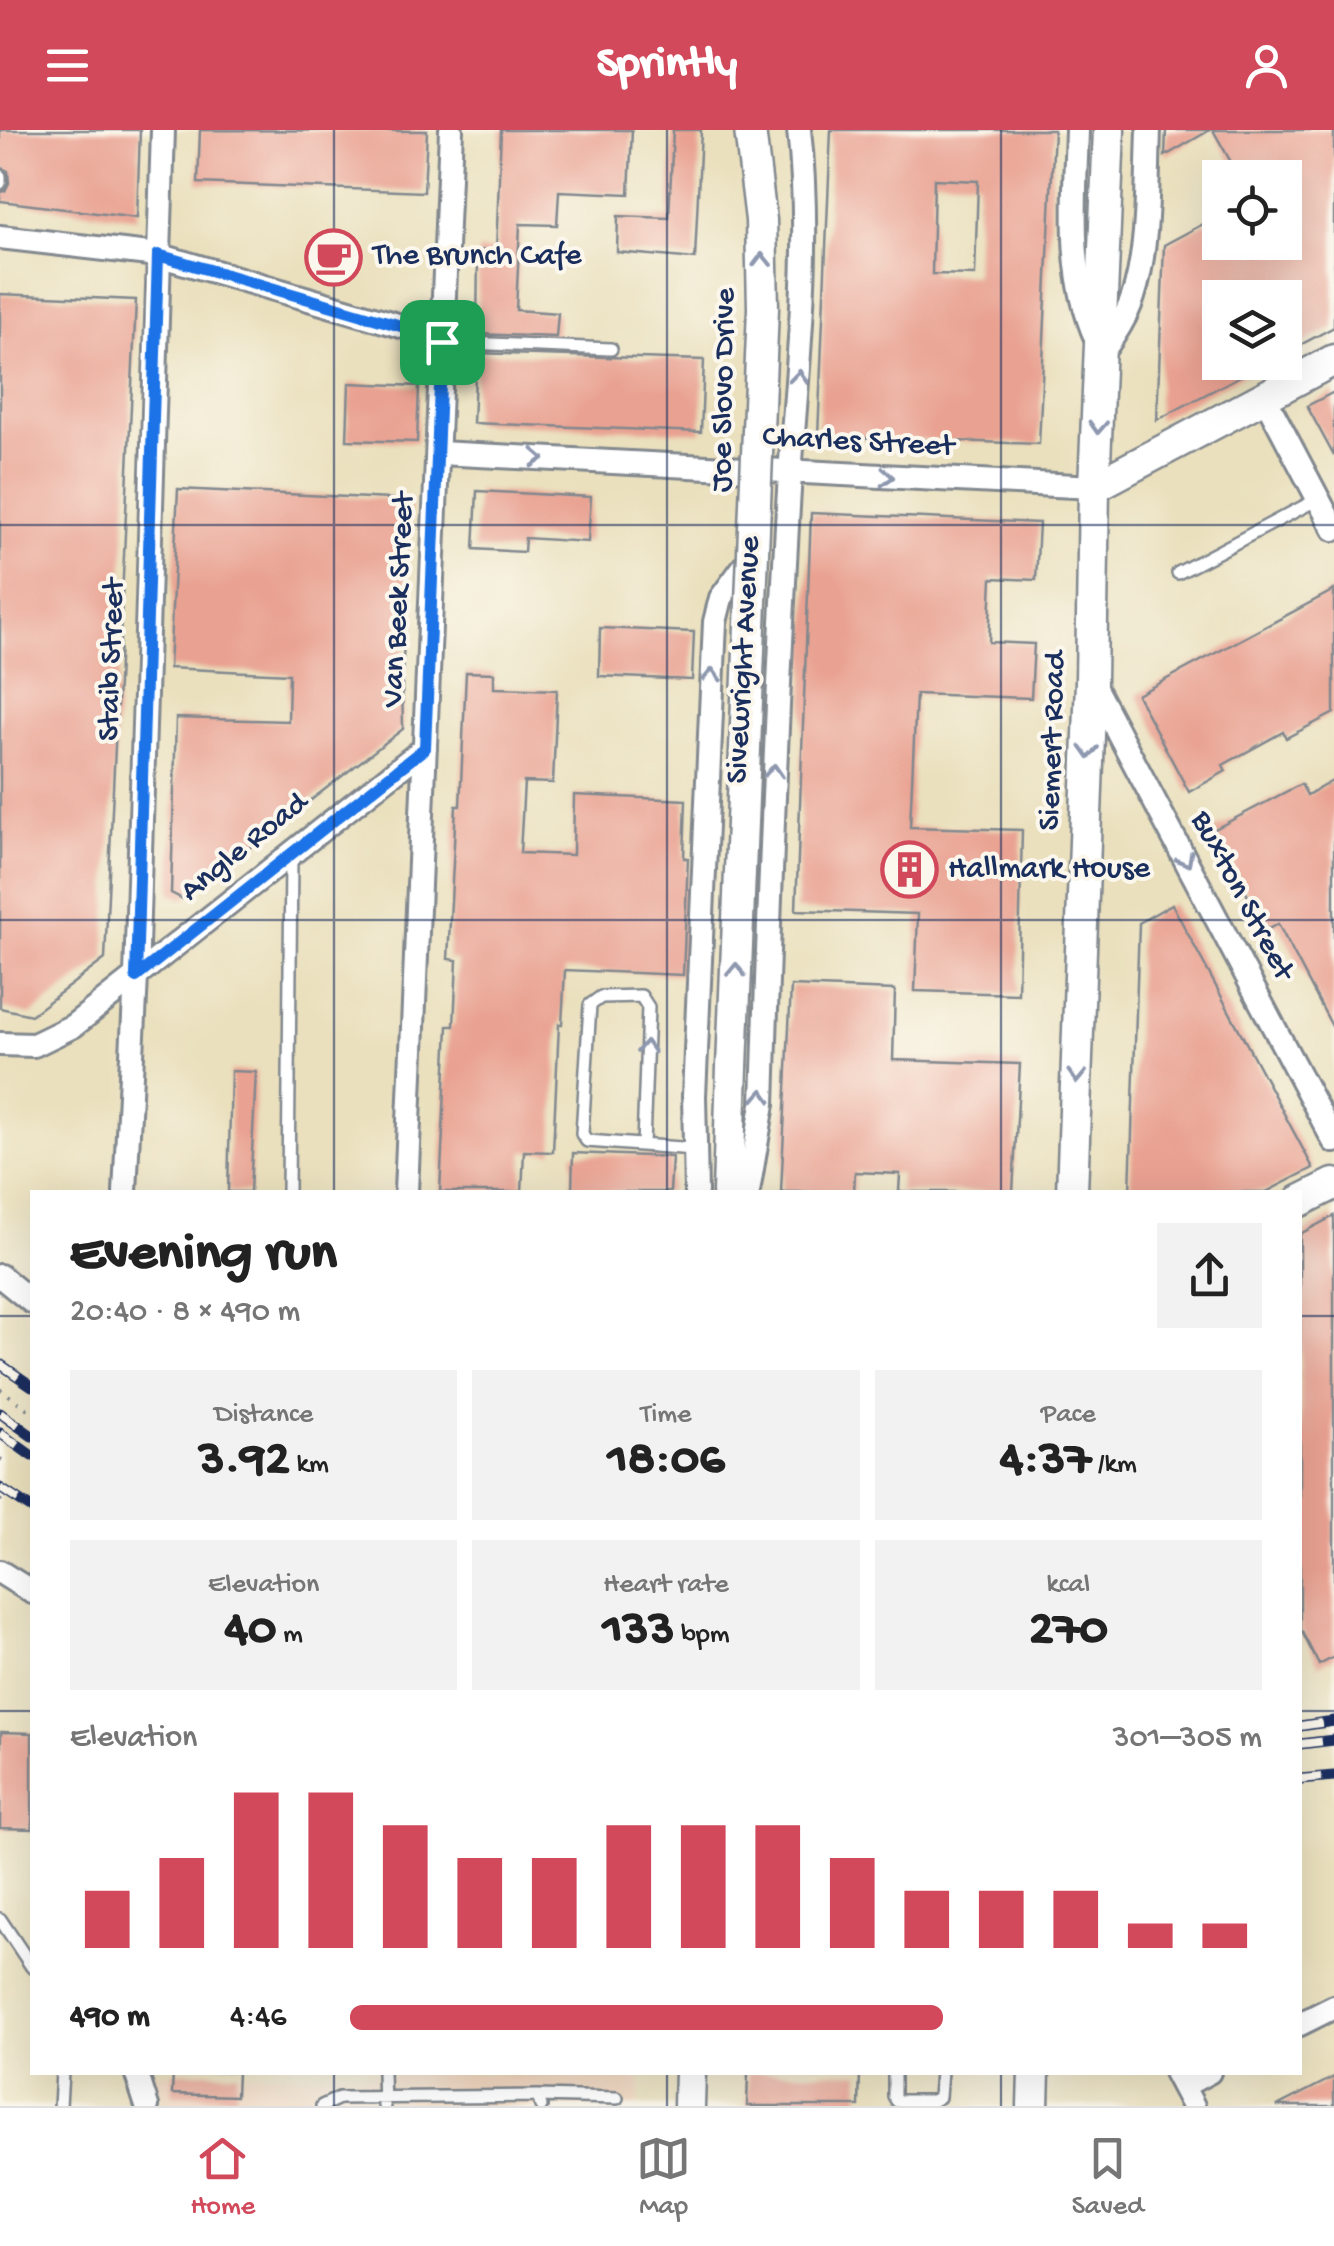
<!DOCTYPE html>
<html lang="en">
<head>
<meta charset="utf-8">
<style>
	:root { --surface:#fff; --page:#f2f2f2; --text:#222; --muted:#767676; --line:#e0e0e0; --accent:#d1495b }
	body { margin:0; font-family:"Gochi Hand",sans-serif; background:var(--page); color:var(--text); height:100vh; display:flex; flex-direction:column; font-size:38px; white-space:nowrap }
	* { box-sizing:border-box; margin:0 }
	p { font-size:32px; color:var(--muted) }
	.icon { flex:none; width:55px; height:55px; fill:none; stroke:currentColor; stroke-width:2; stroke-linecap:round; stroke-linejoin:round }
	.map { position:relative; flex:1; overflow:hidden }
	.side { position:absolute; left:30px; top:1060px; width:1272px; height:885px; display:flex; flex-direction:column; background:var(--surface); border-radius:0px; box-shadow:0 10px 40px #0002 }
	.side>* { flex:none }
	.buttons { position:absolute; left:1202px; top:30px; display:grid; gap:20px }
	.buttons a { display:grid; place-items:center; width:100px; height:100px; border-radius:0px; background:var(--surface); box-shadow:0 10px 40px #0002; font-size:50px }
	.pin { position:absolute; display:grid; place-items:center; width:85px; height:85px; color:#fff; margin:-42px; border-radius:20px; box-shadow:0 5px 15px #0006 }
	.round { display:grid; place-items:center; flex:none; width:105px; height:105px; border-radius:0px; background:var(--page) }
	.summary { display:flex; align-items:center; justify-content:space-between; height:170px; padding:0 40px }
	h1 { font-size:55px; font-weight:700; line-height:75px }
	.figures { display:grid; grid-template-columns:repeat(3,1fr); gap:15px; height:170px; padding:10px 40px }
	.figures div { display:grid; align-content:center; border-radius:0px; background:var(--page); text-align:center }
	.figures b { font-size:50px; font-weight:700 }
	.figures small { font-size:28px; font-weight:400 }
	.figures p { font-size:28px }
	.chart { height:280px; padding:20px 40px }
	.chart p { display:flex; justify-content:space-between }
	.chart svg { width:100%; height:180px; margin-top:10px; stroke:var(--accent); stroke-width:6 }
	ul { padding:0 40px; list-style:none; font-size:32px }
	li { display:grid; grid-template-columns:160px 120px 1fr; align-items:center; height:75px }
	li i { height:25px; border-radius:12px; background:var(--accent) }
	header { display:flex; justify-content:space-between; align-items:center; height:130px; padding:0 40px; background:var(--accent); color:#fff; font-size:45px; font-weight:700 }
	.dock { display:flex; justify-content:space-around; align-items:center; height:140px; border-top:2px solid var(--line); background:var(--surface); font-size:28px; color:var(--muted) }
	.dock a { display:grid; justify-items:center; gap:5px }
	.dock .selected { color:var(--accent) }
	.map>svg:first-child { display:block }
	.built { fill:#f1d5bd }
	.building { fill:#e9a191; fill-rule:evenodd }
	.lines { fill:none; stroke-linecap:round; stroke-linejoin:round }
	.lane-casing { stroke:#82888e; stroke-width:16 }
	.street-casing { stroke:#82888e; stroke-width:28 }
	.secondary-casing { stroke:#82888e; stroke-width:35 }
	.path { stroke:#82888e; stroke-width:4; stroke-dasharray:2.5 8; stroke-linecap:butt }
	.lane { stroke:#fff; stroke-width:11 }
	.street { stroke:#fff; stroke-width:22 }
	.secondary { stroke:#fff; stroke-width:30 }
	.rail-casing { stroke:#1b2f5e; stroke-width:11 }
	.rail { stroke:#fbf7ec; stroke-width:8; stroke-dasharray:22; stroke-linecap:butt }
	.secondary-bridge-casing { stroke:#82888e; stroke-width:35; stroke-linecap:butt }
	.secondary-bridge { stroke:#fff; stroke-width:30 }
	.oneway { stroke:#8d97ae }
	.route-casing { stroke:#fff; stroke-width:20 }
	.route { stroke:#1a73e8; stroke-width:12 }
	.grid { fill:none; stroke:#1b2f5e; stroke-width:2.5; stroke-opacity:0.55 }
	.labels { text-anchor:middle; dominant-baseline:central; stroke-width:8; stroke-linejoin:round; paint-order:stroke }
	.poi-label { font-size:32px; fill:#1b2f5e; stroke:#fbf7ec; text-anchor:start }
	.street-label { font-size:32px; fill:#1b2f5e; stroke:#fbf7ec }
</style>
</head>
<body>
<header><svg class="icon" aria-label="menu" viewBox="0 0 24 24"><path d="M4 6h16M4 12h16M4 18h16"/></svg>Sprintly<svg class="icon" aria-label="person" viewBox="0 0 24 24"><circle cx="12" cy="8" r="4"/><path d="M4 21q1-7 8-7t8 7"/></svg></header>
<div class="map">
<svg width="1334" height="1976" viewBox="0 0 1334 1976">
	<rect width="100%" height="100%" fill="#fbf7ec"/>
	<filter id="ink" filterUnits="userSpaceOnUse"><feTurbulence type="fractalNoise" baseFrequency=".01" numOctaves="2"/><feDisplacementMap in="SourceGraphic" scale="20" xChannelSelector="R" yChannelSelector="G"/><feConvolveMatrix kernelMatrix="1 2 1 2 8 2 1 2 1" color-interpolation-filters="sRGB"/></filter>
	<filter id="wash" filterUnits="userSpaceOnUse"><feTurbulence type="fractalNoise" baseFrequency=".0048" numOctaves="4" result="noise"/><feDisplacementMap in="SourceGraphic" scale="40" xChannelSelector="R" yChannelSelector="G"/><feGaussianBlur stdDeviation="2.25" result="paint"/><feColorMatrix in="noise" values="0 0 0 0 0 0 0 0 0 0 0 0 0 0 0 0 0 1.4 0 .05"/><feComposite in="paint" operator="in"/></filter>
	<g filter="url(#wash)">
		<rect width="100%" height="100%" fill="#eae0bd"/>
		<!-- built -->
		<path class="built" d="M148,1943H640L639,1976H168Z"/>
		<g id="blocks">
			<!-- building -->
			<path class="building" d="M0,0H140L137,88L0,71V62L5,61L9,53L8,41L0,37Z
				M200,0L427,1L424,62L198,53Z
				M501,0H632L629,64L559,61L557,95L520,94L516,180L558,183L556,207L477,204L478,120L496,121Z
				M673,0H701L695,129L617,122L618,86L669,88Z
				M831,0H1054L1039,314L818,306ZM934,49L978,51L975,145L932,144Z
				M1166,0H1210L1165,26Z
				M1213,0H1334V197L1285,223V168H1220V232H1267L1157,290L1164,115L1220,85V112H1285V48H1240Z
				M0,164L136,170L105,829L31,885L0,878Z
				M476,223L704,230L701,302L473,293Z
				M349,253L419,256L417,312L347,310Z
				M1334,262V326L1307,276Z
				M178,359L411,370L402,549L403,599L183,769L171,763L176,588L288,591L289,544L169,538Z
				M477,361L591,367L588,412L525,408L524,422L474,419Z
				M811,383L1039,393L1036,450L992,448L989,512L1034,514L1031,568L916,564L910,697L1022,700L1018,864L915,861L918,784L796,780Z
				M1334,460V583L1286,608L1283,602L1223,635L1226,641L1189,662L1137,565Z
				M600,498L694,502L692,550L599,546Z
				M466,542L494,543V558L557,560L553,653L524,652L520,723L573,725L574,665L686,670L684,728H688L683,845L565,840L562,894H559L553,1022L524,1021L522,1062H440L448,896H454L457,830L448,829L456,676H460Z
				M1334,650V900L1278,794L1266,800L1213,700L1301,654L1307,665Z
				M1172,774L1313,1038L1266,1062H1130L1139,793Z
				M791,856L895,860L893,930L1020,934L1013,1062H899L900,1044L855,1042L854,1062H781Z
				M231,941L256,942L250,1062H228Z
				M573,1023L672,1027L670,1062H572Z
				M1334,1086V1527L1319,1535L1300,1498V1104Z
				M1,1602L32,1603V1699L0,1698Z
				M173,1942H237L236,1966L172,1964Z
				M748,1942H860L859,1976H747Z
				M1334,1947V1976H1277Z"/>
		</g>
	</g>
	<g filter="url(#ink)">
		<use href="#blocks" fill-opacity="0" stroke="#82888e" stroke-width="2.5"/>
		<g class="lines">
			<defs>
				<path id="lane" d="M0,46V53
					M442,212L611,219
					M1178,443L1318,369
					M643,1015L648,877L641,866L601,867L590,875L582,1004L587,1011L694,1019
					M288,1062L291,727
					M0,1789L32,1837
					M383,1942L384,1976
					M894,1942V1966L897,1971H932L939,1967L941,1942
					M538,1966L617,1968
					M60,1976L62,1942
					M322,1976L339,1968L538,1966L541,1976"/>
				<path id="street" d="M1077,0C1075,70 1067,143 1096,208
					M0,107L158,125L442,208
					M1102,223C1114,205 1126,188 1133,167C1149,118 1147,52 1149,0
					M1264,266L1334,399
					M439,323L1094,357
					M1091,551L1334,1011
					M0,914L34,915L73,896L425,618
					M125,1062L136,847L163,0
					M406,1062L451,0
					M696,1062L694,966L715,492L721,468L754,423
					M748,1062L763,974C769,775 777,576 788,377C795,251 813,126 799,0
					M0,1146L32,1172
					M0,1442L32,1462
					M1300,1894L1334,1877
					M136,1942L147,1976
					M1175,1942L1193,1976
					M1183,1956L1209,1942"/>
				<path id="secondary" d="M1094,357L1334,230
					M728,1062L732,937
					M1072,1062L1091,551L1094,357L1109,0
					M1300,1071L1334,1054
					M689,1976L690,1942
					M1033,1976L1034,1942"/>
			</defs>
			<!-- lane casing -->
			<use href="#lane" class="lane-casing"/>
			<!-- street casing -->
			<use href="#street" class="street-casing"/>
			<!-- secondary casing -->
			<use href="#secondary" class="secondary-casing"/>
			<!-- path -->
			<path class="path" d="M0,1246L1,1245
				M0,1259L32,1282
				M0,1329L2,1330
				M0,1371L3,1366"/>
			<!-- lane -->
			<use href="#lane" class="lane"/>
			<!-- street -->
			<use href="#street" class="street"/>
			<!-- secondary -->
			<use href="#secondary" class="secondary"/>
			<defs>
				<path id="rail" d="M0,1234L32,1256
					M0,1283L32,1306
					M0,1303L32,1326
					M0,1358L32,1379
					M1300,1596L1334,1591
					M1300,1614L1334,1610
					M1300,1649L1334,1646"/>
			</defs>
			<!-- rail casing -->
			<use href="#rail" class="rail-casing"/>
			<!-- rail -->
			<use href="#rail" class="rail"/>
			<defs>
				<path id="secondary-bridge" d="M732,937L763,178L761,90L750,0"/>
			</defs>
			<!-- secondary-bridge casing -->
			<use href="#secondary-bridge" class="secondary-bridge-casing"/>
			<!-- secondary-bridge -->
			<use href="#secondary-bridge" class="secondary-bridge"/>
		</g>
		<!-- one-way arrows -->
		<defs><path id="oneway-chevron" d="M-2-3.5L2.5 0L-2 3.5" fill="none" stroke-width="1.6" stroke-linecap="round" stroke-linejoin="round" transform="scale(2.5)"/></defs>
		<g class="oneway">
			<use href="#oneway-chevron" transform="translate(762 130) rotate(-91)"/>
			<use href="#oneway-chevron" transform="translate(799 247) rotate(-84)"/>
			<use href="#oneway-chevron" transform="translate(1098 297) rotate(93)"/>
			<use href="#oneway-chevron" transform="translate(537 328) rotate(3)"/>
			<use href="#oneway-chevron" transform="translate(887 347) rotate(3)"/>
			<use href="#oneway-chevron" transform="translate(712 545) rotate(-88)"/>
			<use href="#oneway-chevron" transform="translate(1089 622) rotate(92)"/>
			<use href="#oneway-chevron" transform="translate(774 641) rotate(-87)"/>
			<use href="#oneway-chevron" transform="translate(1186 730) rotate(62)"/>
			<use href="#oneway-chevron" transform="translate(736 840) rotate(-88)"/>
			<use href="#oneway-chevron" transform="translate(646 917) rotate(-88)"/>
			<use href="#oneway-chevron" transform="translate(1077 946) rotate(92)"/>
			<use href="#oneway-chevron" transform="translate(762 966) rotate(-86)"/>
		</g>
	</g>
	<g class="lines" filter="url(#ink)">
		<defs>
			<path id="route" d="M158,125L442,208L425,618L136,847Z"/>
		</defs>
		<!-- route casing -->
		<use href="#route" class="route-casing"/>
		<!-- route -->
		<use href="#route" class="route"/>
	</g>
	<!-- grid -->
	<path class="grid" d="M334,0V1062M667,0V1062M1001,0V1062M0,395H1334M0,790H1334M0,1186H32M1300,1186H1334M0,1581H32M1300,1581H1334M334,1942V1976M667,1942V1976M1001,1942V1976"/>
	<!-- icons -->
	<defs>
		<symbol id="cafe-ring" viewBox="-11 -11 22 22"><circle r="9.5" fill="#fbf7ec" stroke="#d1495b" stroke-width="1.5"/><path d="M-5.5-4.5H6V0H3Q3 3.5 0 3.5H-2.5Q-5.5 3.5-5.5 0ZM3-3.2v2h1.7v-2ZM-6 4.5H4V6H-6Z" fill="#d1495b"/></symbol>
		<symbol id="building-ring" viewBox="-11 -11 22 22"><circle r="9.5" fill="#fbf7ec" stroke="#d1495b" stroke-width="1.5"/><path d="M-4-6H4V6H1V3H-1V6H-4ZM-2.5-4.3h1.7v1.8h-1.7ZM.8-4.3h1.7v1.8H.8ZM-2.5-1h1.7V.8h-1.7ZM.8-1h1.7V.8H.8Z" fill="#d1495b"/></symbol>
	</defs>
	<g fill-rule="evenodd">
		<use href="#cafe-ring" x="302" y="96" width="63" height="63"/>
		<use href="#building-ring" x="878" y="708" width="63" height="63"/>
	</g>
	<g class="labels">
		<!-- poi labels -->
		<g class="poi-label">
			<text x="373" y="127">The Brunch Cafe</text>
			<text x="948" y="740">Hallmark House</text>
		</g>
		<!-- street labels -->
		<g class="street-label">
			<text transform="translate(725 260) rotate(-89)">Joe Slovo Drive</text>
			<text transform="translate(858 313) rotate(3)">Charles Street</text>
			<text transform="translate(400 470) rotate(-87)">Van Beek Street</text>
			<text transform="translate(113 530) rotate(-88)">Staib Street</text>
			<text transform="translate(745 530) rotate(-87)">Sivewright Avenue</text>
			<text transform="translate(1054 611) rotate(-88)">Siemert Road</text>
			<text transform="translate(245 718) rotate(-39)">Angle Road</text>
			<text transform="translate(1241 766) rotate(62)">Buxton Street</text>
		</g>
	</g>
</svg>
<div class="buttons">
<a><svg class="icon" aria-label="locate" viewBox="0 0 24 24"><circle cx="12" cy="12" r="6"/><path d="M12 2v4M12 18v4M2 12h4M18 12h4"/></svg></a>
<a><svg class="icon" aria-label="layers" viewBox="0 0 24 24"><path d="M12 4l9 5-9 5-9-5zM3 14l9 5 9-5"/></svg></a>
</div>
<div class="pin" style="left:442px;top:212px;background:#1e9e55"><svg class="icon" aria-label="arrive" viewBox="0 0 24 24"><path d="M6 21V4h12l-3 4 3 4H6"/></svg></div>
<section class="side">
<div class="summary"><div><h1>Evening run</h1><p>20:40 · 8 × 490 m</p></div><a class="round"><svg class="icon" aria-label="share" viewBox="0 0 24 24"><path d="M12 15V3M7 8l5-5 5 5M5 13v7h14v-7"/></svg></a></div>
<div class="figures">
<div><p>Distance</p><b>3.92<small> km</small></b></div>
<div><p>Time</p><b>18:06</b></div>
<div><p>Pace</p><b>4:37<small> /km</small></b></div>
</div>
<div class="figures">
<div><p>Elevation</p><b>40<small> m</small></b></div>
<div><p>Heart rate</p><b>133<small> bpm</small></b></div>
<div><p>kcal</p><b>270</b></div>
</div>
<div class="chart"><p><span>Elevation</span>301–305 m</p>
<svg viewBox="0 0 160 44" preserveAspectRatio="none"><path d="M5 44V30M15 44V22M25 44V6M35 44V6M45 44V14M55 44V22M65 44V22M75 44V14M85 44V14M95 44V14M105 44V22M115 44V30M125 44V30M135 44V30M145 44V38M155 44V38"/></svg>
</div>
<ul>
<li><b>490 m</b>4:46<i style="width:65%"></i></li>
</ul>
</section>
</div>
<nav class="dock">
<a class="selected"><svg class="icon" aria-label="home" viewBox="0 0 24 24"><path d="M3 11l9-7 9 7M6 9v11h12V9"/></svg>Home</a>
<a><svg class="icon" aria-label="map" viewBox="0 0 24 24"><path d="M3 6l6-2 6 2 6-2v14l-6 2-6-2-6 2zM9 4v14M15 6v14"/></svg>Map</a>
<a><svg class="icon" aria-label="saved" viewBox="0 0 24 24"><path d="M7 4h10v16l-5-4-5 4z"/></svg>Saved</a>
</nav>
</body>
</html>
